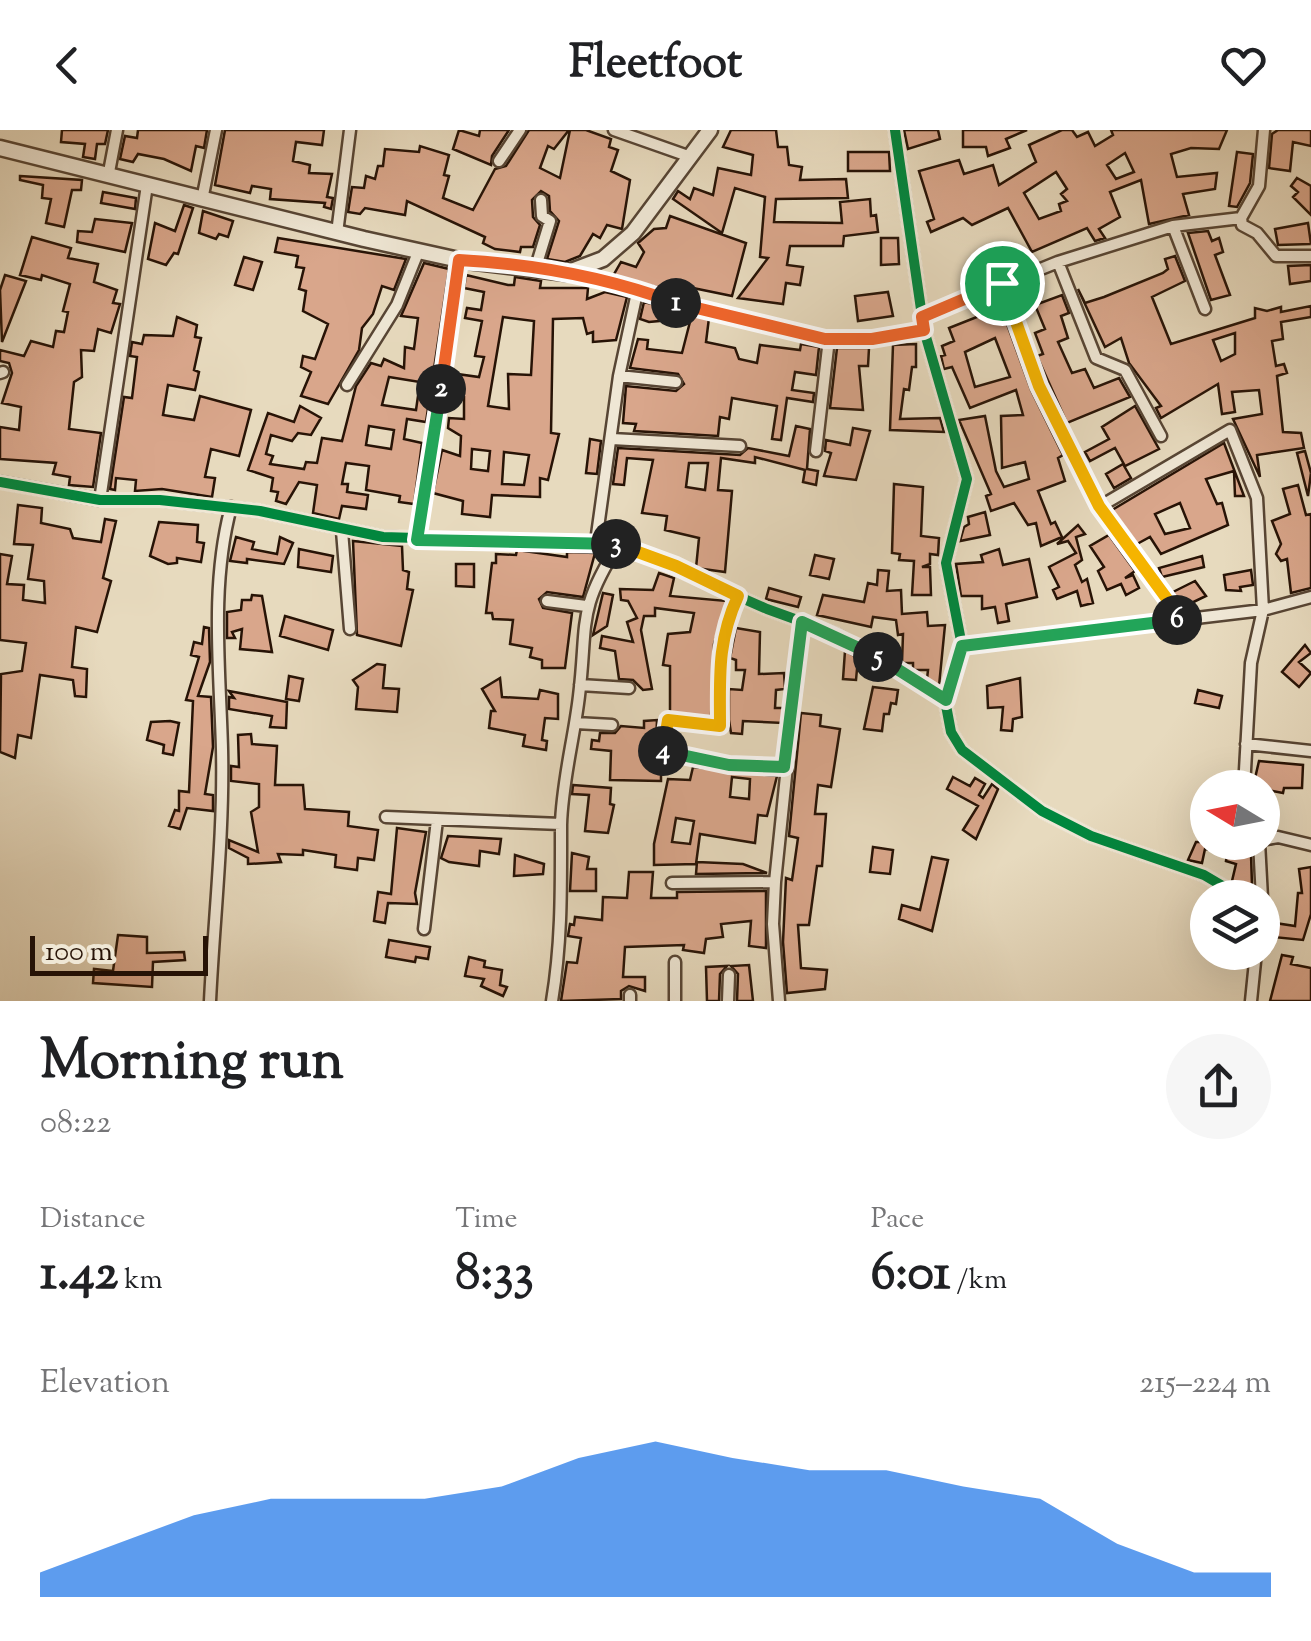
<!DOCTYPE html>
<html lang="en">
<head>
<meta charset="utf-8">
<style>
	:root { --surface:#fff; --page:#f6f6f6; --text:#202124; --muted:#757577; --accent:#1a73e8 }
	body { margin:0; font-family:"Sorts Mill Goudy",serif; background:var(--page); color:var(--text); height:100vh; display:flex; flex-direction:column; font-size:38px; white-space:nowrap }
	* { box-sizing:border-box; margin:0 }
	p { font-size:32px; color:var(--muted) }
	.icon { flex:none; width:55px; height:55px; fill:none; stroke:currentColor; stroke-width:2; stroke-linecap:round; stroke-linejoin:round }
	.map { position:relative; height:871px; overflow:hidden }
	.drawer { display:flex; flex-direction:column; background:var(--surface); flex:1 }
	.drawer>* { flex:none }
	.needle { width:65px; rotate:280deg }
	.buttons { position:absolute; left:1190px; top:640px; display:grid; gap:20px }
	.buttons a { display:grid; place-items:center; width:90px; height:90px; border-radius:50%; background:var(--surface); box-shadow:0 10px 40px #0002; font-size:50px }
	.scale { position:absolute; left:30px; bottom:25px; width:178px; box-sizing:border-box; padding-left:10px; border:5px solid #271306; border-top:0; font-size:28px; line-height:35px; white-space:nowrap; color:#271306; -webkit-text-stroke:8px #efe7d5; paint-order:stroke }
	.pin { position:absolute; display:grid; place-items:center; width:85px; height:85px; color:#fff; margin:-42px; border:5px solid #fff; border-radius:50%; box-shadow:0 2px 10px #0007 }
	.km { position:absolute; width:50px; height:50px; margin:-25px; border-radius:50%; background:#222; color:#fff; font-size:28px; line-height:50px; text-align:center }
	.round { display:grid; place-items:center; flex:none; width:105px; height:105px; border-radius:52px; background:var(--page) }
	.head { display:flex; align-items:center; justify-content:space-between; height:170px; padding:0 40px }
	h1 { font-size:55px; font-weight:700; line-height:75px }
	.metrics { display:grid; grid-template-columns:repeat(3,1fr); gap:15px; height:170px; padding:10px 40px }
	.metrics div { display:grid; align-content:center }
	.metrics b { font-size:50px; font-weight:700 }
	.metrics small { font-size:28px; font-weight:400 }
	.metrics p { font-size:28px }
	.chart { height:280px; padding:20px 40px }
	.chart p { display:flex; justify-content:space-between }
	.chart svg { width:100%; height:180px; margin-top:10px; fill:var(--accent); opacity:.7 }
	header { display:flex; justify-content:space-between; align-items:center; height:130px; padding:0 40px; background:var(--surface); font-size:45px; font-weight:700 }
	.map>svg:first-child { display:block }
	.building { fill:#d9a68b; stroke:#271306; stroke-width:2.5; fill-rule:evenodd }
	.lines { fill:none; stroke-linecap:round; stroke-linejoin:round }
	.minor-casing { stroke:#574534; stroke-width:15 }
	.tertiary-casing { stroke:#574534; stroke-width:19 }
	.minor { stroke:#efe7d5; stroke-width:10 }
	.tertiary { stroke:#efe7d5; stroke-width:14 }
	.cycleway-casing { stroke:#efe7d5; stroke-width:16 }
	.cycleway { stroke:#00873e; stroke-width:10 }
	.split-1-casing { stroke:#fff; stroke-width:20 }
	.split-2-casing { stroke:#fff; stroke-width:20 }
	.split-3-casing { stroke:#fff; stroke-width:20 }
	.split-4-casing { stroke:#fff; stroke-width:20 }
	.split-5-casing { stroke:#fff; stroke-width:20 }
	.split-6-casing { stroke:#fff; stroke-width:20 }
	.split-7-casing { stroke:#fff; stroke-width:20 }
	.split-1 { stroke:#f0652b; stroke-width:12 }
	.split-2 { stroke:#f0652b; stroke-width:12 }
	.split-3 { stroke:#22a559; stroke-width:12 }
	.split-4 { stroke:#f5b400; stroke-width:12 }
	.split-5 { stroke:#22a559; stroke-width:12 }
	.split-6 { stroke:#22a559; stroke-width:12 }
	.split-7 { stroke:#f5b400; stroke-width:12 }
</style>
</head>
<body>
<header><svg class="icon" aria-label="back" viewBox="0 0 24 24"><path d="M15 5l-7 7 7 7"/></svg>Fleetfoot<svg class="icon" aria-label="heart" viewBox="0 0 24 24"><path d="M12 20l-8-8c-3-5 5-10 8-4 3-6 11-1 8 4z"/></svg></header>
<div class="map">
<svg width="1311" height="871" viewBox="0 0 1311 871">
	<rect width="100%" height="100%" fill="#e7dabe"/>
	<filter id="stains"><feTurbulence type="fractalNoise" baseFrequency=".002" numOctaves="4"/><feColorMatrix values="0 0 0 0 .2 0 0 0 0 .09 0 0 0 0 .02 0 0 0 .5 -.17"/></filter>
	<radialGradient id="worn" r=".72"><stop offset=".6" stop-color="#630" stop-opacity="0"/><stop offset="1" stop-color="#630" stop-opacity=".3"/></radialGradient>
	<!-- building -->
	<path class="building" d="M62,0H108L105,14H97L95,29L83,27L85,14L61,12Z
		M138,0H207L204,18L196,16L191,41L164,29L138,24L133,32L120,29L125,6L137,8Z
		M225,0H324L322,15L296,12L293,31L310,35L309,43L332,44L327,67L333,68L331,79L324,77L325,73L270,69L271,59L252,56L250,63L215,55Z
		M459,0L479,6L480,0H509L492,26L491,35L453,19Z
		M529,0H569L554,19L548,16L540,38L560,48L570,0H586L611,9L609,17L618,20L611,41L630,50L622,99L607,95L600,108L593,104L580,126L565,132L547,129L559,91L550,81L549,66L541,61L532,70L533,87L540,95L533,117H521L520,122L495,119L483,113L485,107L407,71L405,85L365,78L360,84L348,82L352,57L364,58L366,46L375,49L378,36H383L385,19L419,22L420,16L449,25L444,45L449,46L443,68L473,80L495,39L506,36Z
		M731,0H776L778,17H787L789,35L802,37L800,50L846,49L848,68L776,69L774,92L842,93L840,72L870,69L871,86L876,85L878,102L844,106L843,116H790L787,135L803,137L800,155L786,153L783,174L738,168L768,128L760,127L765,67L735,58L722,103L673,69L678,61L690,69L694,58L713,65L718,38L751,45L753,25L723,17Z
		M904,0H938L940,9L908,19Z
		M963,0H1027L1006,9L1010,18L988,26L986,17H963Z
		M1062,0H1072L1077,7L1088,2L1095,16L1113,5L1111,0H1227L1219,19L1191,18L1171,24L1177,47L1217,43L1215,59L1183,64L1189,85L1149,94L1141,50L1110,62L1120,87L1099,99L1105,108L1095,111L1087,98L1032,122L1008,78L972,95L963,88L931,102L927,92L934,89L919,41L959,30L964,44L993,35L999,55L1036,32L1029,15ZM1125,23L1134,42L1116,49L1107,35ZM1056,42L1067,59L1061,64L1067,71L1059,74L1061,81L1039,89L1024,63Z
		M1278,0H1311V16L1293,12L1290,41L1269,38L1272,4Z
		M848,22H889L890,41H848Z
		M1237,22L1253,24L1250,53L1237,77L1229,76Z
		M20,46L82,50L81,60H72L64,97L46,93L51,69L42,68L43,55L20,50Z
		M1297,48L1311,56V85L1293,67L1298,62L1291,56Z
		M103,62L136,68L135,79L101,73Z
		M184,75L193,78L178,124L174,123L166,135L148,129L155,93L175,101Z
		M203,81L233,91L228,107L219,104L216,109L199,103Z
		M670,86L746,113L732,166L693,158L691,166L613,146L621,132L636,137L644,122L638,113L654,99L666,98Z
		M95,89L132,93L125,122L77,112L78,101L92,102Z
		M1308,93L1311,114L1278,115L1275,99Z
		M1208,101L1212,111L1219,108L1223,122L1215,125L1230,165L1211,170L1188,103Z
		M32,107L71,118L68,128L98,134L94,152L117,160L113,173L120,174L111,203L98,199L94,221L81,220L82,247L74,252L69,299L101,303L93,357L69,355L70,347L53,344L56,333L0,329V297L19,300L21,277L2,273L12,243L9,233L0,231V220L24,226L31,211L53,217L56,201L64,202L68,182L63,181L70,154L42,145L41,150L20,145Z
		M278,108L406,129L394,160L382,156L373,184L362,198L359,220L328,274L301,266L311,242L301,237L303,226L315,229L328,194L303,181L306,161L299,159L304,138L296,137L298,126L275,122Z
		M881,108H898L899,134L881,135Z
		M1175,126L1185,151L1152,167L1171,214L1255,188V178L1267,181L1281,177V182L1311,176V187L1281,192L1283,209L1272,211L1276,236L1284,234L1287,243L1277,246L1283,302L1301,303L1304,318L1257,325L1260,347L1233,289L1262,284L1259,260L1232,262L1235,282L1222,284L1218,254L1161,288L1156,278L1161,276L1129,233L1121,208L1105,217L1078,159L1085,173L1104,167L1163,143L1168,139L1165,129ZM1235,203V224L1221,231L1213,210Z
		M244,127L262,132L253,160L235,155Z
		M424,133L449,139L426,292L407,289L404,309L422,313L414,374L399,372L400,366L366,360L369,336L346,333L342,354H348L347,362L368,365L366,379L342,376L339,389L313,383L317,355L299,352L286,374L276,371L278,362L271,361L273,348L248,340L268,283L294,292L300,276L321,288L311,305L298,303L292,311L271,305L266,324L273,326L270,334L304,339L306,332L317,333L322,308L342,311L356,256L371,233L381,236L384,229L404,238L405,217L414,219L418,188L401,186ZM389,247L420,252L416,280L382,275ZM369,296L394,300L391,319L366,315Z
		M1311,135V151L1290,154L1288,136Z
		M5,145L26,151L2,212L0,160Z
		M466,145L508,155H514L515,147L541,151L540,158H588L587,169L605,162L627,167L616,210L593,212V202L587,204L583,188L553,189L551,303L559,304L548,350L540,348V367L492,365L490,387L462,384L463,371L433,363L442,320L460,326L461,306L448,298L449,288L464,289V267L452,265L457,244L479,247L484,227L475,226L482,191L465,188L467,178L481,180L484,162L464,158ZM503,187L534,191L531,245L508,244L509,279L488,276ZM472,319L490,321L488,341L471,339ZM504,322L529,325L524,355L502,354Z
		M1036,151L1040,171L1019,176L1013,160Z
		M888,162L893,186L858,191L855,166Z
		M1062,165L1069,183L1061,186L1068,208L1058,212L1072,243L1085,239L1094,258L1119,248L1130,267L1067,293L1037,226L1043,224L1035,203L1045,199L1035,175Z
		M644,172L669,178L662,179L659,191L649,192L640,189Z
		M999,172L1031,260L1063,325L1058,328L1065,351L1038,361L1051,394L1055,392L1062,407L1041,416L1036,393L1028,395L1014,373L991,381L986,366L991,364L959,290L985,286L996,341L1004,357L1029,349L1025,332L1002,338L1001,286L1023,285L1016,260L970,278L952,237L944,239L941,226L945,225L942,216L954,211L949,198L987,183L982,178ZM995,208L1010,247L975,257L965,222Z
		M692,184L709,188L706,212L735,218L739,229L757,233L760,215L800,220L801,214L819,217L816,245L795,242L792,260L814,263L813,272L787,268L781,310L772,309L777,276L732,268L729,289L720,287L718,306L634,301L636,294L623,293L626,256L676,261L684,254L678,244L630,238L638,209L648,210L647,219L682,223Z
		M177,187L197,195L195,207L201,208L194,240L199,242L195,260L168,255L163,285L194,290L200,266L251,280L239,326L211,319L205,347L215,348L212,367L162,359L135,361L136,350L116,348L115,360L110,359L124,267L132,268L137,227L130,226L132,212L142,214L144,205L173,206Z
		M916,214V237H912L909,260L904,259L900,289L940,288L944,302L890,300L893,215Z
		M837,218H869L868,236H859L863,280L830,278Z
		M1135,276L1159,319L1125,336L1115,318L1090,331L1085,322L1109,309L1102,297Z
		M796,296L810,299L807,339L818,341L816,355L803,352L805,340L755,327V333L721,328L718,360L732,361L725,442L696,438L699,408L665,400L667,386L642,383L653,330L627,328L624,355L613,354L618,318L740,325L748,318L789,326ZM689,333H708L705,360L686,357Z
		M853,298L870,301L856,350L824,346L831,323L825,321L826,310L850,315Z
		M590,309L601,311L597,344L586,343Z
		M1224,313L1244,366H1235L1234,341L1206,349L1217,374L1222,373L1228,395L1161,424L1150,407L1137,414L1112,380ZM1180,373L1190,398L1165,404L1155,384Z
		M1305,321L1311,343L1308,366L1297,323Z
		M1123,334L1131,348L1114,358L1106,344Z
		M894,354L923,357L921,406L939,408L938,425L930,424V434L922,437H930L931,465H912L914,431L899,430L900,424L892,423Z
		M1298,355L1306,385L1311,384V458L1291,463L1287,429L1281,431L1276,424L1281,414L1272,391L1290,384L1283,359Z
		M18,375L42,378L41,393L70,399L73,408L101,412L105,389L116,391L103,448L111,451L97,502L76,497L72,537L87,539L86,567L75,566L73,550L40,545L31,608L18,605L15,628L0,622L1,544L22,541L26,513L0,510V424L12,426L7,454L24,455L23,470L45,473L44,451L28,449L33,415L14,414Z
		M985,382L990,405L960,411L964,397L969,394L968,387Z
		M159,392L198,395L197,412L204,413L201,432L177,428V433L168,434L150,426Z
		M1078,395L1085,404L1076,407L1082,430L1075,435L1082,452L1087,449L1093,473L1081,476L1077,461L1057,469L1053,460L1059,457L1049,437L1076,423L1068,411L1057,414Z
		M1109,405L1135,441L1125,448L1133,445L1139,458L1126,465L1121,454L1107,460L1098,441L1104,437L1090,416Z
		M236,407L254,412L252,419L277,424L280,407L293,413L284,434L247,429V433L230,431Z
		M353,411L402,416L403,440L409,442L407,459L413,460L401,516L357,505Z
		M299,419L333,426L331,442L298,437Z
		M999,419L1003,435L1029,429L1037,467L1006,474L1009,491L998,493L995,477L982,479V466H961L956,434L983,432L981,425Z
		M517,420L567,427V422L595,423L583,467L547,462L539,469L543,478L572,483L565,538H542V530L530,527L532,518L510,514L513,490L493,489L492,483H486L492,433H496V424L516,425Z
		M815,425L834,429L829,449L810,445Z
		M1202,426L1204,437L1162,447L1159,438Z
		M456,434H474V457L456,456Z
		M878,440L889,441L887,461L901,460L902,484L927,482L928,496L945,495L939,556L927,549L928,540H913V533H902L903,504L898,505L896,490L873,487L871,497L817,485L823,465L864,472L868,453L877,455Z
		M1251,440L1253,455L1240,457L1241,461L1226,460L1224,445Z
		M659,443L674,448L670,466L727,471L714,514L711,587L670,582V536L663,535L668,504L690,502L694,483L655,478V486H644L641,500L652,559L643,560L633,550L619,549L615,521L600,518L602,506L633,512L627,492L637,488L628,471L621,470L620,459L653,460Z
		M1195,451L1206,466L1181,478L1173,462Z
		M769,458L801,467L798,477L766,469Z
		M603,463L613,465L607,496L593,505Z
		M252,465L262,466L272,522L240,519L242,499L232,502L235,508H227V482L241,480L242,470H251Z
		M285,486L333,500L328,520L280,506Z
		M204,497L209,498L210,532L198,566L211,567L213,617L205,664L213,665V681L187,678L180,699L169,696L175,680L179,681V661L189,662L193,571L186,570L199,527L191,525L194,512L202,514Z
		M736,498L760,502L759,544L784,543L785,559L776,560L775,578H784L783,593L743,591L742,604L731,603L729,590V559L742,560L745,540H736V530L730,528Z
		M1305,515L1311,523L1299,532L1311,543L1299,557L1282,542Z
		M845,521L858,528L856,550L843,549Z
		M377,534L385,535L383,558L399,559L397,582L356,579L358,557L353,550Z
		M289,546L303,549L299,571L286,569Z
		M500,548L502,567L538,569L540,560L558,564V589L545,588L542,610L547,611L546,620L523,616L525,605L489,598L491,581H495L482,559Z
		M1020,548L1022,587L1013,589L1012,601L1001,600L1003,577L988,578L987,556Z
		M873,557L898,560L896,574L891,573L889,584H884L882,601L864,599Z
		M1198,560L1222,566L1219,578L1195,573Z
		M229,561L287,572L286,598L270,597L272,586L229,579V567L234,568Z
		M801,583L821,585L820,596L840,599L831,657L818,655L815,684H826L822,736H817L809,795H798L801,838L827,840L825,859L787,863L783,812L786,748L792,750L798,708L789,706Z
		M657,590L655,636H661V651L610,650L611,621L591,619L592,610L599,611L600,603H615L621,596L644,598V591Z
		M170,591L179,593L173,625L163,623L164,615L147,610L151,592Z
		M251,604L252,614L277,616L275,655H303L305,679L349,682L348,696L378,700L374,730L358,728L357,740L335,737L336,725L303,720V725L278,724L281,732L248,734V728L229,718V710L258,722L251,682L259,677V654L231,651V636L239,637L238,605Z
		M1259,631L1303,635L1302,658H1284L1283,663L1253,657Z
		M693,637L777,646L767,686L758,685L755,713L700,704L696,734L654,735V714L668,649L690,650ZM732,647L750,649L749,669L730,667ZM676,688L694,691L690,714L672,712Z
		M953,647L970,656L975,648L985,654L979,665L983,668L992,654L998,659L976,709L963,700L978,676L947,659Z
		M573,655L611,658L610,674L614,675L608,703L585,701L589,665L572,664Z
		M397,698L426,702L415,763L417,774L388,773L385,793L374,791L378,762L391,764Z
		M448,706L501,709L499,724L480,721L479,736L449,732L441,728Z
		M1196,712H1238L1236,722L1251,725L1252,755L1232,751L1236,734L1226,731L1227,723L1205,719L1202,733L1188,730Z
		M873,717L893,720L890,744L870,742Z
		M572,723L589,727L587,739H596V761H570Z
		M515,725L544,734L543,744L514,746Z
		M932,727L948,730L932,801L899,789L902,775L920,780Z
		M697,732L743,734L767,743L696,744Z
		M1311,737V784L1303,810L1273,807L1275,793L1295,796L1298,763H1302L1299,739Z
		M629,742H653L651,768H677V762L766,761V818L749,816L751,791L721,794L723,807L706,809L704,823L683,820L684,815L625,817L623,847H645V861L629,856L621,861V869L561,871L567,832L577,833L581,808L568,806L570,794L574,795L575,787L602,790L603,767L627,768Z
		M118,805L147,807V823L184,822L185,830L153,832L152,857L93,853L94,839L113,841Z
		M389,810L430,817L428,829L416,827L415,832L386,827Z
		M1282,825L1293,827L1291,834L1311,838V871H1270Z
		M469,827L485,831L484,837L502,840L500,855L507,857L503,866L481,856L484,849L465,846Z
		M749,835L753,871H737L738,844L731,836Z
		M727,836L720,844L719,871H707L706,837Z"/>
	<g class="lines">
		<defs>
			<path id="minor" d="M614,0L688,26
				M895,0L924,200L967,349L946,433L962,516L945,570L951,602L962,620L1042,681L1091,706L1204,745L1243,768
				M499,31L520,0
				M109,42L117,0
				M202,70L216,0
				M1241,88L1259,56L1264,0
				M1173,96L1205,179
				M337,103L350,0
				M1058,132L1096,228L1125,240L1161,306
				M535,140L550,91L542,86L541,70
				M567,143L825,209H873L924,200
				M1001,153L1039,256L1099,377L1230,300L1257,368L1263,480L1251,533L1244,658
				M922,187L1058,132L1173,96L1241,88L1242,95L1257,103L1276,126H1311
				M0,243L3,242
				M619,246L676,252
				M347,255L397,175L419,120
				M612,309L740,316
				M816,321L829,209
				M0,352L100,370H160L260,381L383,407L619,414L767,479L836,504L945,570
				M100,370L147,55
				M1099,377L1170,473L1177,490
				M342,401L350,499
				M417,410L459,130
				M596,412L619,246L638,158
				M738,467C717,512 720,548 720,597L668,591L663,623L729,635L784,637
				M547,471L586,476
				M962,516L1263,480L1311,467
				M580,555L629,558
				M576,593L612,595
				M1246,614L1311,621
				M386,687L561,694
				M1262,710L1278,707L1311,715
				M1259,712L1262,768
				M672,753L775,752
				M424,799L437,690
				M675,832V871
				M630,865V871
				M210,871C214,788 224,703 222,619C220,540 210,455 231,377
				M552,871C562,812 561,754 561,695C562,652 574,609 579,566C588,493 576,481 619,414
				M728,871L729,845
				M779,871L773,794L775,752L802,492
				M1251,871L1256,822"/>
			<path id="tertiary" d="M0,18L364,109L459,130L566,143L603,129L633,103L710,0"/>
		</defs>
		<!-- minor casing -->
		<use href="#minor" class="minor-casing"/>
		<!-- tertiary casing -->
		<use href="#tertiary" class="tertiary-casing"/>
		<!-- minor -->
		<use href="#minor" class="minor"/>
		<!-- tertiary -->
		<use href="#tertiary" class="tertiary"/>
		<defs>
			<path id="cycleway" d="M895,0L924,200L967,349L946,433L962,516L945,570L951,602L962,620L1042,681L1091,706L1204,745L1243,768
				M0,352L100,370H160L260,381L383,407L619,414L767,479L836,504L945,570"/>
		</defs>
		<!-- cycleway casing -->
		<use href="#cycleway" class="cycleway-casing"/>
		<!-- cycleway -->
		<use href="#cycleway" class="cycleway"/>
	</g>
	<g class="lines">
		<defs>
			<path id="split-1" d="M676,173L825,209H872L924,200L922,187L1002,153"/>
			<path id="split-2" d="M441,259L459,130C532,134 609,148 676,173"/>
			<path id="split-3" d="M441,259L417,410L616,414"/>
			<path id="split-4" d="M616,414L676,436L738,466C717,512 720,547 720,596L668,590L663,621"/>
			<path id="split-5" d="M663,621L729,635L784,637L802,492L878,527"/>
			<path id="split-6" d="M878,527L946,570L962,516L1177,490"/>
			<path id="split-7" d="M1002,153L1039,256L1099,376L1170,473L1177,490"/>
		</defs>
		<!-- split-1 casing -->
		<use href="#split-1" class="split-1-casing"/>
		<!-- split-2 casing -->
		<use href="#split-2" class="split-2-casing"/>
		<!-- split-3 casing -->
		<use href="#split-3" class="split-3-casing"/>
		<!-- split-4 casing -->
		<use href="#split-4" class="split-4-casing"/>
		<!-- split-5 casing -->
		<use href="#split-5" class="split-5-casing"/>
		<!-- split-6 casing -->
		<use href="#split-6" class="split-6-casing"/>
		<!-- split-7 casing -->
		<use href="#split-7" class="split-7-casing"/>
		<!-- split-1 -->
		<use href="#split-1" class="split-1"/>
		<!-- split-2 -->
		<use href="#split-2" class="split-2"/>
		<!-- split-3 -->
		<use href="#split-3" class="split-3"/>
		<!-- split-4 -->
		<use href="#split-4" class="split-4"/>
		<!-- split-5 -->
		<use href="#split-5" class="split-5"/>
		<!-- split-6 -->
		<use href="#split-6" class="split-6"/>
		<!-- split-7 -->
		<use href="#split-7" class="split-7"/>
	</g>
	<rect width="100%" height="100%" filter="url(#stains)"/>
	<rect width="100%" height="100%" fill="url(#worn)"/>
</svg>
<div class="buttons">
<a><svg class="needle" viewBox="-14 -14 28 28"><path d="M0-13l5 13h-10z" fill="#e53935"/><path d="M0 13l5-13h-10z" fill="#757577"/></svg></a>
<a><svg class="icon" aria-label="layers" viewBox="0 0 24 24"><path d="M12 4l9 5-9 5-9-5zM3 14l9 5 9-5"/></svg></a>
</div>
<div class="scale">100 m</div>
<div class="pin" style="left:1002px;top:153px;background:#1e9e55"><svg class="icon" aria-label="arrive" viewBox="0 0 24 24"><path d="M6 21V4h12l-3 4 3 4H6"/></svg></div>
<b class="km" style="left:676px;top:173px">1</b>
<b class="km" style="left:441px;top:259px">2</b>
<b class="km" style="left:616px;top:414px">3</b>
<b class="km" style="left:663px;top:621px">4</b>
<b class="km" style="left:878px;top:527px">5</b>
<b class="km" style="left:1177px;top:490px">6</b>
</div>
<section class="drawer">
<div class="head"><div><h1>Morning run</h1><p>08:22</p></div><a class="round"><svg class="icon" aria-label="share" viewBox="0 0 24 24"><path d="M12 15V3M7 8l5-5 5 5M5 13v7h14v-7"/></svg></a></div>
<div class="metrics">
<div><p>Distance</p><b>1.42<small> km</small></b></div>
<div><p>Time</p><b>8:33</b></div>
<div><p>Pace</p><b>6:01<small> /km</small></b></div>
</div>
<div class="chart"><p><span>Elevation</span>215–224 m</p>
<svg viewBox="0 0 160 44" preserveAspectRatio="none"><path d="M0 44V38L10 31L20 24L30 20L40 20L50 20L60 17L70 10L80 6L90 10L100 13L110 13L120 17L130 20L140 31L150 38L160 38V44z"/></svg>
</div>
</section>
</body>
</html>
